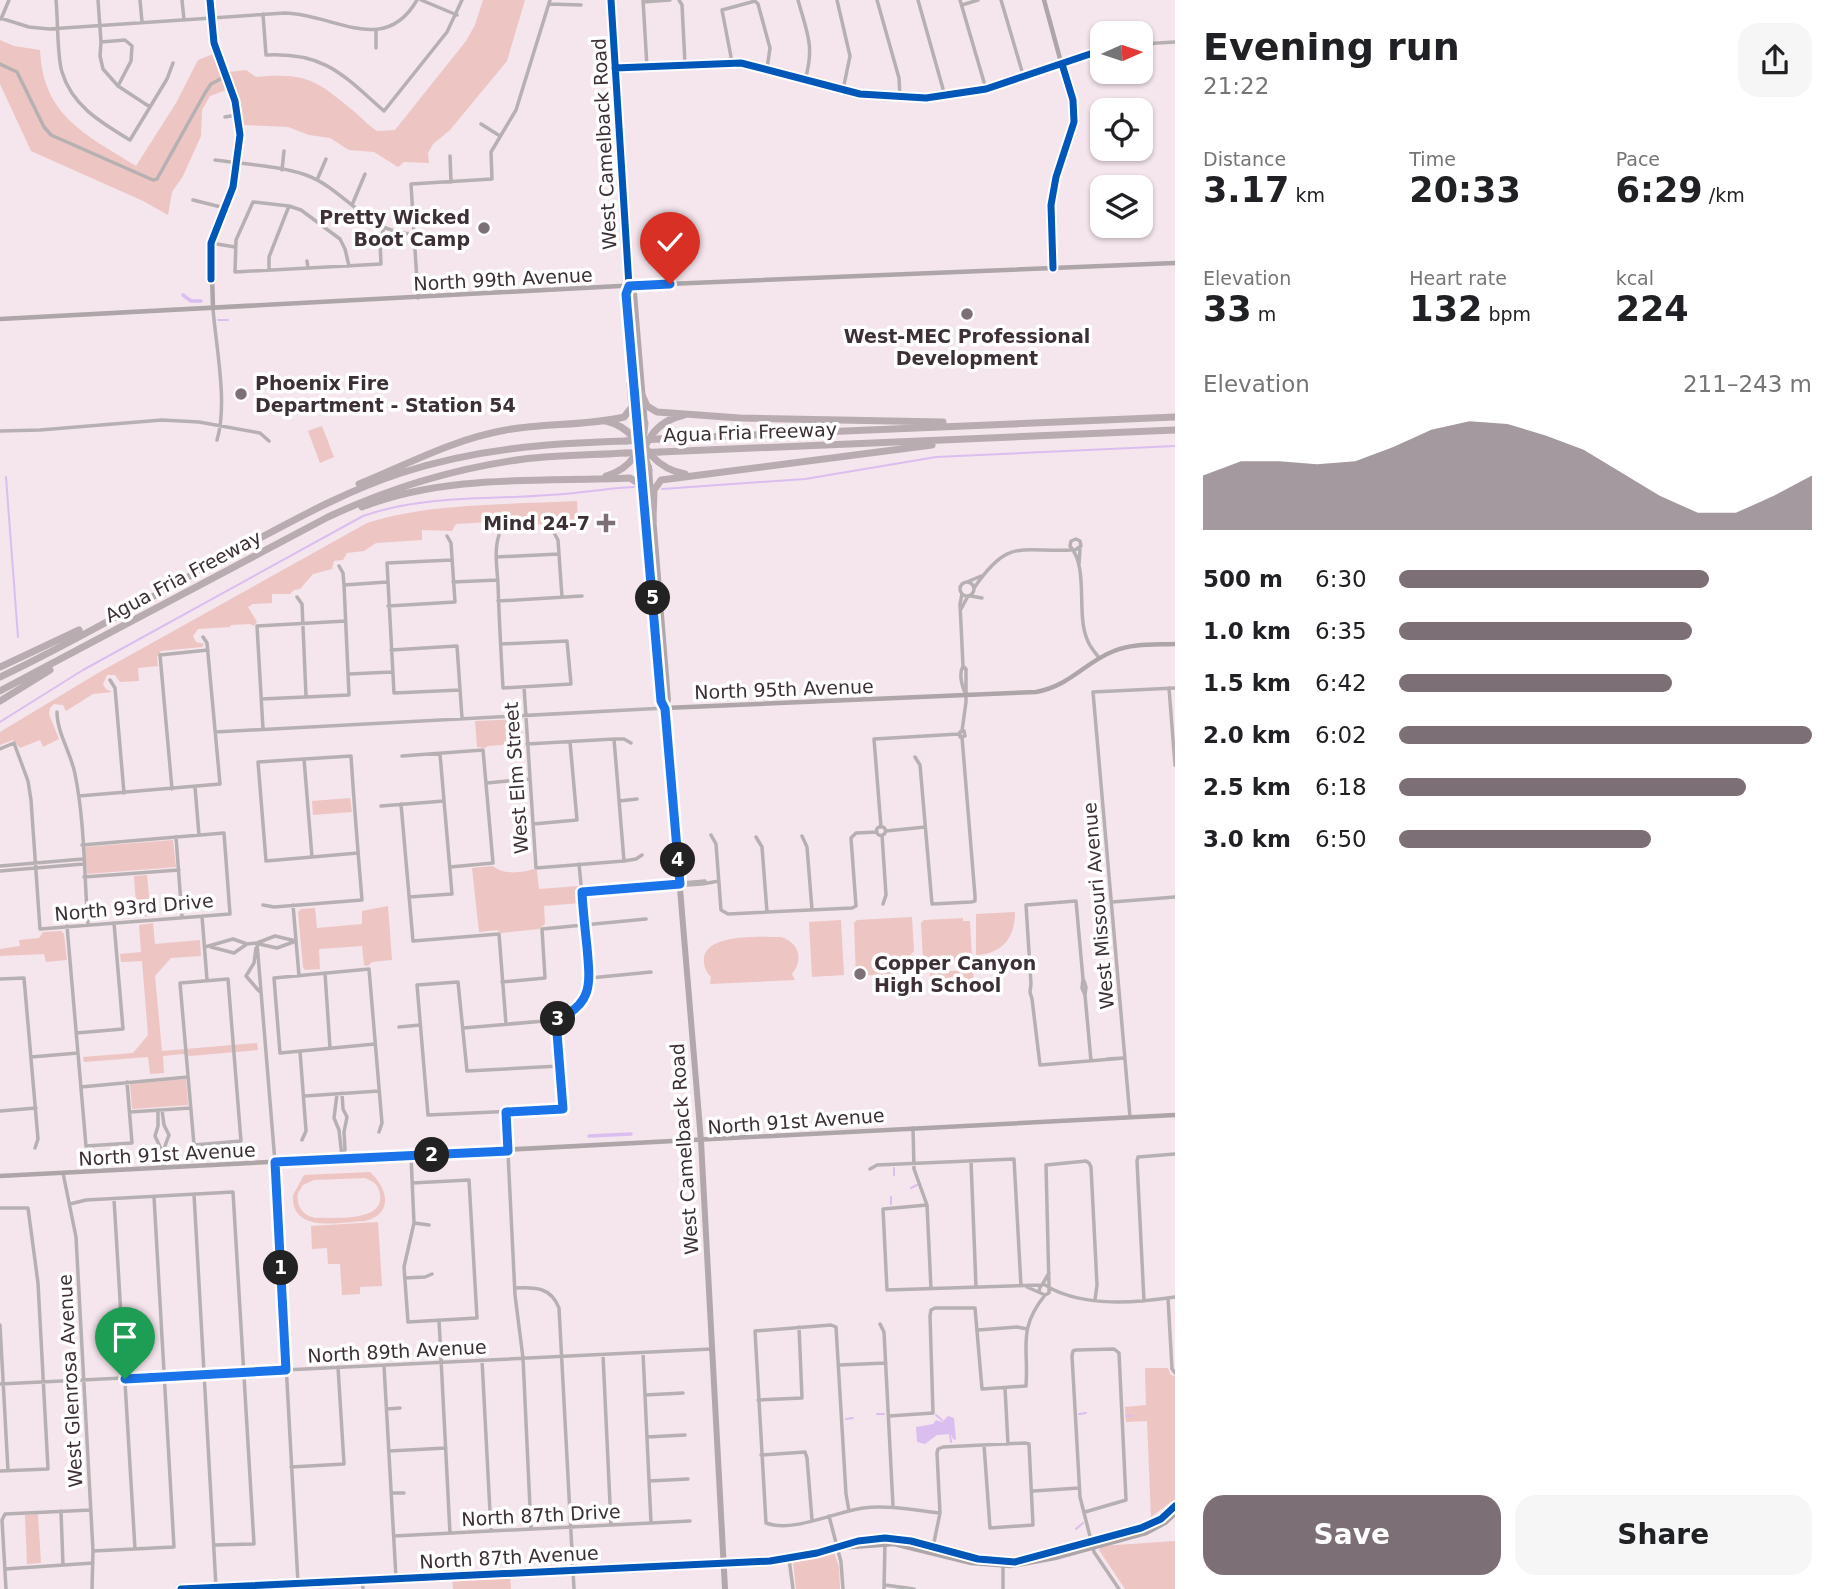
<!DOCTYPE html>
<html lang="en">
<head>
<meta charset="utf-8">
<style>
	:root { --surface:#fff; --page:#f6f6f6; --text:#202124; --muted:#757577; --accent:#7d6f76 }
	body { margin:0; font-family:"DejaVu Sans",sans-serif; background:var(--page); color:var(--text); height:100vh; display:flex; flex-direction:column; font-size:26px; white-space:nowrap }
	* { box-sizing:border-box; margin:0 }
	p { font-size:23px; color:var(--muted) }
	.icon { flex:none; width:38px; height:38px; fill:none; stroke:currentColor; stroke-width:2; stroke-linecap:round; stroke-linejoin:round }
	.map { position:relative; flex:1; overflow:hidden }
	.side { display:flex; flex-direction:column; background:var(--surface); width:665px }
	.side>* { flex:none }
	.needle { width:46px; rotate:87deg }
	.fabs { position:absolute; left:1090px; top:21px; display:grid; gap:14px }
	.fabs a { display:grid; place-items:center; width:63px; height:63px; border-radius:14px; background:var(--surface); box-shadow:0 2px 5px #0004; font-size:35px }
	.pin { position:absolute; display:grid; place-items:center; width:60px; height:60px; color:#fff; margin:-72px -30px; border-radius:50% 50% 50% 0; rotate:-45deg; box-shadow:0 0 7px #0007 }
	.pin .icon { rotate:45deg }
	.km { position:absolute; width:35px; height:35px; margin:-18px; border-radius:50%; background:#222; color:#fff; font-size:19px; line-height:35px; text-align:center }
	.round { display:grid; place-items:center; flex:none; width:74px; height:74px; border-radius:21px; background:var(--page) }
	.headline { display:flex; align-items:center; justify-content:space-between; height:119px; padding:0 28px }
	h1 { font-size:38px; font-weight:800; line-height:52px }
	.figures { display:grid; grid-template-columns:repeat(3,1fr); gap:10px; height:119px; padding:7px 28px }
	.figures div { display:grid; align-content:center }
	.figures b { font-size:35px; font-weight:800 }
	.figures small { font-size:19px; font-weight:400 }
	.figures p { font-size:19px }
	.chart { height:196px; padding:14px 28px }
	.chart p { display:flex; justify-content:space-between }
	.chart svg { width:100%; height:126px; margin-top:7px; fill:var(--accent); opacity:.7 }
	.cta { display:flex; gap:14px; margin-top:auto; padding:14px 28px }
	.cta a { flex:1; height:80px; border-radius:21px; background:var(--accent); color:#fff; font-size:28px; font-weight:800; line-height:80px; text-align:center }
	.cta a+a { background:var(--page); color:var(--text) }
	ul { padding:0 28px; list-style:none; font-size:23px }
	li { display:grid; grid-template-columns:112px 84px 1fr; align-items:center; height:52px }
	li i { height:18px; border-radius:9px; background:var(--accent) }
	main { display:flex; flex:1; min-height:0 }
	.map>svg:first-child { display:block }
	.green { fill:#edc5c3; fill-rule:evenodd }
	.water { fill:#dabeef }
	.lines { fill:none; stroke-linecap:round; stroke-linejoin:round }
	.stream { stroke:#dabeef; stroke-width:2 }
	.canal { stroke:#dabeef; stroke-width:3.5 }
	.street { stroke:#b7b0b2; stroke-width:3.5 }
	.secondary { stroke:#ada5a7; stroke-width:4.5 }
	.primary { stroke:#b2a8ac; stroke-width:6 }
	.highway { stroke:#b8acb1; stroke-width:7 }
	.highway-bridge { stroke:#b8acb1; stroke-width:7 }
	.cycleway-casing { stroke:#fff; stroke-width:11 }
	.cycleway { stroke:#0057b8; stroke-width:7 }
	.route-casing { stroke:#fff; stroke-width:14 }
	.route { stroke:#1a73e8; stroke-width:9 }
	.poi-dot { fill:#7d6f76; stroke:#fff; stroke-width:2.5 }
	.labels { text-anchor:middle; dominant-baseline:central; stroke-width:7; stroke-linejoin:round; paint-order:stroke }
	.street-label { font-size:19px; fill:#3d2f36; stroke:#fff }
	.poi-label { font-size:19px; font-weight:bold; fill:#3d2f36; stroke:#fff; text-anchor:end }
</style>
</head>
<body>
<main>
<div class="map">
<svg width="1175" height="1589" viewBox="0 0 1175 1589">
	<rect width="100%" height="100%" fill="#f5e5ed"/>
	<!-- green -->
	<path class="green" d="M483,0H525L507,61L450,130L433,144L428,153L429,163L404,162L398,167L374,152L349,150L330,138L309,135L288,127L243,125L241,106L234,87L210,96L202,110L201,136L183,176L172,192L168,215L143,201L31,151L0,84V40L14,46L40,50C43,116 85,134 136,166L176,103L198,60L213,54L221,73L246,70L256,77C308,72 317,81 356,113C363,119 369,126 377,131L395,130L466,41L475,25Z
		M322,426L334,457L320,463L308,431Z
		M577,501L578,521L561,522L558,525L547,524L495,528L490,522L456,524L452,531L422,530V540L376,543L364,551L347,553L343,560L334,561L332,569L313,574L300,589L294,590L290,594H272V603L253,604L248,607L257,622L254,626L250,624L231,625L230,627L198,629L193,636L196,642L204,644L202,647L161,651L157,657L158,666L138,668L139,681L120,682L115,675H107L103,684L106,689L112,692L93,694L66,711L63,705L54,704L50,708L49,714L59,739L43,747L40,740L20,748L13,740L0,745V732L98,673L367,523C433,502 507,505 577,501Z
		M520,719L524,743L488,746L485,748L477,747L475,721Z
		M350,798L352,812L313,815L312,801Z
		M173,840L176,867L87,874L84,847Z
		M493,866C503,875 522,873 534,869L537,871L539,889L579,886L580,903L544,906L545,924L539,929L501,933L497,930L479,932L472,868Z
		M147,875L151,916L137,917L134,876Z
		M388,906L392,960L372,962L368,966L364,965L362,946L319,949L320,969L305,970L303,967L298,912L301,909L315,908L317,928L362,924V911Z
		M1015,912C1015,938 1002,954 976,955V914Z
		M912,917L914,951L893,974L856,976L854,923L857,920Z
		M963,918V921H970L972,959L969,962L930,964V961H923L921,923L924,920Z
		M841,920L844,975L812,977L809,922Z
		M153,923L155,944L200,940L201,956L171,958L155,976L162,1051L257,1043L258,1050L190,1056L182,1054L163,1056L164,1073L150,1074L148,1057L84,1062L83,1057L133,1053L148,1035L142,961L121,962L120,954L141,952L139,925Z
		M61,931L64,934L67,960L46,962L44,954L0,956V949L20,946L19,940L39,938L43,932Z
		M781,937C799,943 804,959 792,974L795,980L710,984L711,977C706,972 703,965 704,957C709,933 762,937 781,937Z
		M973,970L974,985L930,987V972Z
		M186,1079L188,1105L132,1109L130,1084Z
		M370,1172C388,1189 394,1213 365,1221C339,1222 291,1234 293,1195L304,1175ZM365,1178C373,1181 379,1185 380,1194C385,1223 333,1217 315,1218C302,1215 296,1206 298,1193L303,1185L314,1180Z
		M378,1222L382,1286L360,1287V1294L342,1295L340,1264H328L327,1248L312,1249L311,1226Z
		M1145,1368H1168L1171,1375L1175,1376V1499L1151,1517L1147,1421L1126,1422L1125,1407L1146,1405Z
		M38,1514L41,1563L27,1564L25,1515Z
		M1175,1541V1589H1125L1099,1550L1101,1546Z
		M834,1552L839,1567L840,1589H796L793,1562Z
		M510,1576L511,1589H453L452,1579Z"/>
	<!-- water -->
	<path class="water" d="M948,1416L954,1418L956,1440L953,1439L951,1434L937,1435L925,1444L917,1442L916,1427L933,1424L936,1420L942,1422Z"/>
	<g class="lines">
		<!-- stream -->
		<path class="stream" d="M218,320H228
			M6,477L18,637
			M662,489L805,479L936,457L1175,446
			M0,722L83,670L363,516C423,495 486,500 549,495C577,494 606,488 634,487
			M894,1168V1175
			M911,1188L917,1185
			M891,1204V1197
			M877,1414H884
			M1079,1414L1086,1413
			M936,1415L942,1420
			M1126,1416H1132
			M846,1419L853,1418
			M950,1434L951,1442
			M1076,1529L1083,1523"/>
		<!-- canal -->
		<path class="canal" d="M183,295L191,301H201
			M589,1136L631,1134"/>
		<!-- street -->
		<path class="street" d="M56,0C58,18 57,57 62,72C72,106 102,123 130,140L167,79L173,63
			M98,0L101,42L100,56L103,69L118,86L150,107
			M140,0L142,22
			M182,0L184,20
			M421,0L457,15
			M643,0L647,67
			M679,0L682,5L685,64
			M798,0C807,33 815,46 805,80
			M837,0L850,56L843,90
			M877,0L899,78L900,97
			M918,0L945,96
			M960,0L986,89
			M1001,0L1024,78
			M643,2L670,0
			M549,4L581,5
			M962,5L978,0
			M263,14L266,55C325,52 343,75 384,111L447,32L462,0
			M0,18L29,27L49,29L285,13C334,14 384,57 417,0
			M1,19L9,0
			M376,31V48
			M101,42L125,40L132,46L131,61L118,86
			M1141,44L1175,42
			M732,62L722,10L755,1L758,4L770,48L767,69
			M0,64L17,72L44,127L51,135L153,180L157,179L205,93L211,84L226,76
			M615,68L741,63L860,94L926,98L986,89L1102,50
			M225,117L236,115
			M481,124L500,136
			M450,156L451,182
			M215,160C242,164 281,166 306,175C345,189 370,235 414,234
			M282,170L284,151
			M317,180L326,159
			M193,200L225,208
			M352,205L365,174
			M211,243L235,247
			M307,261L308,268
			M349,266L345,249L340,239L301,210L289,206L253,202L236,240L235,272C284,269 333,267 381,264L380,242L384,227
			M269,270V257L289,206
			M418,298L411,184L492,179L491,152L516,110L550,0
			M213,309C216,347 228,404 217,440
			M0,431L40,430L162,420L199,422L260,433L269,441
			M553,531L558,540L562,597
			M499,535C494,550 497,567 498,584C499,618 501,653 503,688L571,684L567,641L501,644
			M1075,550L1081,546L1080,541L1076,539L1071,541L1070,546C1089,567 1076,613 1087,639C1089,646 1095,652 1099,658
			M496,557L559,554
			M452,560L387,563L394,693L460,690
			M1079,564L1080,549
			M960 589a7 7 0 1 1 14 0a7 7 0 1 1-14 0Z
			M453,582L498,580
			M967,582L981,576
			M344,585L387,582
			M974,588C1008,538 1019,552 1071,550
			M962,594L960,604L963,666C958,675 962,686 966,695
			M971,596L982,598
			M297,597L302,604L306,696
			M498,601L582,596
			M388,606L455,602L451,543L447,536
			M961,609L968,596
			M391,650L457,646L462,718
			M349,674L392,672
			M110,680L115,688L124,793
			M524,687L536,868L624,861L636,859L642,855
			M1169,688L1175,765
			M261,699L349,695L344,585L343,573L339,566
			M57,712C57,733 71,753 75,774C85,823 84,875 88,925
			M263,729L257,626L346,621
			M962,731L966,702V669L963,666
			M964,731L965,736L960,737V732Z
			M215,732L665,708
			M614,739L624,861
			M527,744L614,739H624L631,743
			M0,749L14,743L28,781L31,800L40,929L230,914L224,833L82,845
			M402,756L483,750L493,863L450,867
			M915,757L920,765L932,904L971,902L975,901V896L962,737
			M304,759L312,857
			M487,783L530,779
			M195,787L199,835
			M172,789L160,655L208,650
			M79,796L220,784L207,643L203,637
			M619,801L637,799
			M401,804L413,941L499,934L506,1024
			M381,806L444,801
			M533,824L577,820L570,742
			M876.5 831a4.5 4.5 0 1 1 9 0a4.5 4.5 0 1 1-9 0Z
			M881,827L874,739L959,734
			M886,831L925,827
			M711,835L716,844L721,910L728,914L852,908L856,906L851,838L856,833L877,832
			M882,835L886,895L883,904
			M802,836L807,847L812,910
			M176,837L182,917
			M756,837L762,847L767,912
			M0,866L83,859
			M0,871L83,864
			M84,877L179,870
			M682,883L705,881
			M582,892L702,884L719,881
			M409,897L452,894L440,754
			M1112,902L1175,897
			M263,905L274,907L362,900C358,852 354,804 351,756L258,762L266,861L358,853
			M293,905L299,976
			M202,916L207,980
			M67,926L86,1146L132,1143L127,1082
			M257,943L275,1162L298,1583
			M259,944L277,948L296,941
			M205,947L233,939L247,944L257,943L275,936L296,941
			M211,947L234,953L247,944
			M256,948L254,963L246,976L259,991
			M325,973L330,1048
			M590,978L651,972
			M0,979L24,978L38,1139L35,1148
			M228,979L241,1141L194,1145L180,983Z
			M1084,981L1086,987L1085,995L1091,1061
			M502,982L545,978L542,929L646,919
			M1085,995L1082,988L1083,979L1076,901L1026,905L1031,984L1030,992L1032,999L1040,1065L1125,1058
			M556,1020L563,1109L428,1115L417,985L458,982L467,1071L559,1066
			M399,1027L420,1025
			M463,1028L556,1020L573,1013L584,1000L590,978L579,864
			M76,1033L123,1029L114,923
			M375,1044L280,1053L274,978L369,969L382,1123L379,1132
			M300,1051L306,1131L302,1140
			M31,1057L78,1053
			M1107,1059L1123,1058
			M81,1087L188,1077
			M342,1093L343,1109L347,1117L344,1132L345,1149L343,1159
			M337,1094L334,1118L339,1130L342,1157
			M305,1096L379,1091
			M158,1110V1126L155,1136L161,1149L163,1166
			M162,1110L164,1125L169,1135L165,1146L164,1168
			M0,1111L36,1108
			M130,1112L191,1108
			M506,1113L515,1295L523,1358L531,1529
			M1130,1117L1093,692L1175,688
			M913,1128L914,1169L927,1205L931,1289
			M411,1156L414,1223L404,1267L408,1322L477,1318L469,1180L412,1183
			M971,1161L976,1287
			M870,1169L877,1165L1014,1159L1021,1286
			M63,1173L76,1237L93,1551L92,1589
			M194,1194L216,1587
			M114,1199L135,1549
			M70,1204L86,1200L233,1192L254,1544L214,1545
			M927,1205L883,1209L887,1290L1041,1285
			M0,1208H28L38,1283L48,1469L0,1471
			M414,1223L429,1225
			M405,1278L425,1277L432,1274
			M1042,1285L1049,1273
			M1027,1287L1045,1295L1049,1293V1287L1043,1284L1040,1287L1039,1292
			M1049,1287L1046,1165L1086,1161L1089,1163L1091,1167L1097,1285L1095,1300
			M515,1288C535,1287 551,1287 559,1308L574,1589
			M1050,1288C1086,1307 1135,1303 1175,1297
			M1168,1298L1172,1369L1175,1373
			M1144,1301L1137,1161L1138,1157L1175,1154
			M439,1320L450,1533
			M880,1324L884,1332L893,1506
			M0,1325L8,1471
			M978,1330L1017,1327L1027,1329
			M643,1353L651,1523
			M603,1355L611,1525
			M482,1360L491,1531
			M839,1365L886,1363
			M384,1366L396,1578
			M0,1384L712,1349
			M1005,1388L1008,1444
			M645,1395L683,1393
			M758,1400L802,1398L799,1327
			M387,1409L400,1408
			M889,1416L933,1413L930,1316L931,1310L935,1308H975L982,1389L1026,1386C1029,1347 1017,1330 1045,1295
			M647,1437L685,1435
			M389,1451L446,1448
			M761,1455L805,1452L807,1458L812,1520
			M291,1467L344,1464L338,1367
			M649,1481L688,1479
			M1033,1491L1079,1488
			M391,1493H404
			M61,1511L63,1565
			M849,1511L846,1494L836,1327L831,1325L755,1331L766,1523C793,1533 835,1512 863,1508C889,1505 914,1510 940,1513
			M1085,1512L1126,1500L1119,1353L1114,1349L1076,1350L1073,1351L1072,1356L1080,1497L1094,1552L1119,1589
			M829,1516L841,1562L843,1589
			M394,1536L690,1521
			M933,1547L940,1513L937,1453L938,1449L943,1447L1025,1443L1029,1444L1033,1525L990,1528L984,1445
			M93,1551L174,1547L154,1197
			M789,1559L793,1589
			M1003,1564V1589
			M5,1569L93,1563
			M362,1580L363,1589
			M885,1585L914,1589
			M6,1589L2,1520L5,1514L91,1510
			M884,1589L885,1542"/>
		<!-- secondary -->
		<path class="secondary" d="M210,0L214,43L235,101L240,135L233,187L211,243L213,308
			M1044,0L1074,110C1074,135 1062,156 1056,180C1048,208 1050,239 1053,268
			M0,319L620,286L1175,263
			M665,708L1036,692C1070,686 1085,662 1114,651C1133,643 1155,645 1175,644
			M0,1176L1175,1115
			M838,1548L894,1544L971,1563L1011,1566L1055,1558L1146,1533L1165,1523L1175,1514
			M181,1589L770,1561L817,1553L858,1541L885,1538L911,1541L978,1559L1015,1562L1141,1528L1161,1519L1175,1506"/>
		<!-- primary -->
		<path class="primary" d="M611,0L633,377
			M629,286L634,293L645,425
			M635,402L637,426
			M649,467L651,498
			M640,468L661,701L665,708L701,1141L725,1589
			M653,516L668,700L665,708"/>
		<!-- highway -->
		<path class="highway" d="M642,395L647,406L657,412L740,418L943,422
			M606,421C631,427 643,446 649,470
			M636,423C641,449 658,469 685,474
			M659,439L1175,417
			M660,452L1175,430
			M641,470C641,443 656,421 684,415
			M606,476C631,469 644,448 645,423
			M359,484C408,464 454,439 506,430C545,423 586,426 624,417L632,407L630,384L633,375
			M362,507C447,474 540,482 630,478L638,483L643,495
			M653,521L654,490L661,480L932,445
			M0,667L79,630
			M0,677C89,635 174,583 262,537C307,513 352,489 401,473C474,449 549,443 626,441
			M0,691L328,517C390,488 456,468 524,459C558,455 592,455 626,453
			M0,701L50,670"/>
		<!-- highway-bridge -->
		<path class="highway-bridge" d="M626,441L659,439
			M626,453L660,452"/>
		<defs>
			<path id="cycleway" d="M210,0L214,43L235,101L240,135L233,187L211,243V279
				M611,0L629,286
				M615,68L741,63L860,94L926,98L986,89L1102,50
				M1053,268L1051,205L1056,177L1074,122L1073,100L1062,64
				M181,1589L770,1561L817,1553L858,1541L885,1538L911,1541L978,1559L1015,1562L1141,1528L1161,1519L1175,1506"/>
		</defs>
		<!-- cycleway casing -->
		<use href="#cycleway" class="cycleway-casing"/>
		<!-- cycleway -->
		<use href="#cycleway" class="cycleway"/>
	</g>
	<g class="lines">
		<defs>
			<path id="route" d="M125,1379L286,1370L275,1162L508,1151L506,1112L563,1109L556,1020C594,1004 590,983 587,947C585,929 583,911 582,892L680,884L665,709L661,701L626,294L629,286L670,284"/>
		</defs>
		<!-- route casing -->
		<use href="#route" class="route-casing"/>
		<!-- route -->
		<use href="#route" class="route"/>
	</g>
	<!-- markers -->
	<g class="poi-dot">
		<circle cx="484" cy="228" r="7"/>
		<circle cx="967" cy="314" r="7"/>
		<circle cx="241" cy="394" r="7"/>
		<path d="M602.5 512.5h7v7h7v7h-7v7h-7v-7h-7v-7h7z"/>
		<circle cx="860" cy="974" r="7"/>
	</g>
	<g class="labels">
		<!-- street labels -->
		<g class="street-label">
			<text transform="translate(604 144) rotate(-93)">West Camelback Road</text>
			<text transform="translate(503 279) rotate(-3)">North 99th Avenue</text>
			<text transform="translate(750 432) rotate(-2)">Agua Fria Freeway</text>
			<text transform="translate(183 576) rotate(-28)">Agua Fria Freeway</text>
			<text transform="translate(784 689) rotate(-2)">North 95th Avenue</text>
			<text transform="translate(516 778) rotate(-94)">West Elm Street</text>
			<text transform="translate(1098 906) rotate(-95)">West Missouri Avenue</text>
			<text transform="translate(134 907) rotate(-5)">North 93rd Drive</text>
			<text transform="translate(796 1121) rotate(-4)">North 91st Avenue</text>
			<text transform="translate(684 1149) rotate(-94)">West Camelback Road</text>
			<text transform="translate(167 1154) rotate(-3)">North 91st Avenue</text>
			<text transform="translate(397 1351) rotate(-3)">North 89th Avenue</text>
			<text transform="translate(70 1381) rotate(-93)">West Glenrosa Avenue</text>
			<text transform="translate(541 1515) rotate(-3)">North 87th Drive</text>
			<text transform="translate(509 1557) rotate(-3)">North 87th Avenue</text>
		</g>
		<!-- poi labels -->
		<g class="poi-label">
			<text x="470" y="217">Pretty Wicked<tspan x="470" dy="22">Boot Camp</tspan></text>
			<text x="967" y="336" text-anchor="middle">West-MEC Professional<tspan x="967" dy="22">Development</tspan></text>
			<text x="255" y="383" text-anchor="start">Phoenix Fire<tspan x="255" dy="22">Department - Station 54</tspan></text>
			<text x="590" y="523">Mind 24-7</text>
			<text x="874" y="963" text-anchor="start">Copper Canyon<tspan x="874" dy="22">High School</tspan></text>
		</g>
	</g>
</svg>
<div class="fabs">
<a><svg class="needle" viewBox="-14 -14 28 28"><path d="M0-13l5 13h-10z" fill="#e53935"/><path d="M0 13l5-13h-10z" fill="#757577"/></svg></a>
<a><svg class="icon" aria-label="locate" viewBox="0 0 24 24"><circle cx="12" cy="12" r="6"/><path d="M12 2v4M12 18v4M2 12h4M18 12h4"/></svg></a>
<a><svg class="icon" aria-label="layers" viewBox="0 0 24 24"><path d="M12 4l9 5-9 5-9-5zM3 14l9 5 9-5"/></svg></a>
</div>
<div class="pin" style="left:125px;top:1379px;background:#1e9e55"><svg class="icon" aria-label="arrive" viewBox="0 0 24 24"><path d="M6 21V4h12l-3 4 3 4H6"/></svg></div>
<div class="pin" style="left:670px;top:284px;background:#d93025"><svg class="icon" aria-label="check" viewBox="0 0 24 24"><path d="M5 12l5 5 9-10"/></svg></div>
<b class="km" style="left:281px;top:1268px">1</b>
<b class="km" style="left:432px;top:1155px">2</b>
<b class="km" style="left:558px;top:1019px">3</b>
<b class="km" style="left:678px;top:860px">4</b>
<b class="km" style="left:653px;top:598px">5</b>
</div>
<section class="side">
<div class="headline"><div><h1>Evening run</h1><p>21:22</p></div><a class="round"><svg class="icon" aria-label="share" viewBox="0 0 24 24"><path d="M12 15V3M7 8l5-5 5 5M5 13v7h14v-7"/></svg></a></div>
<div class="figures">
<div><p>Distance</p><b>3.17<small> km</small></b></div>
<div><p>Time</p><b>20:33</b></div>
<div><p>Pace</p><b>6:29<small> /km</small></b></div>
</div>
<div class="figures">
<div><p>Elevation</p><b>33<small> m</small></b></div>
<div><p>Heart rate</p><b>132<small> bpm</small></b></div>
<div><p>kcal</p><b>224</b></div>
</div>
<div class="chart"><p><span>Elevation</span>211–243 m</p>
<svg viewBox="0 0 160 44" preserveAspectRatio="none"><path d="M0 44V25L10 20L20 20L30 21L40 20L50 15L60 9L70 6L80 7L90 11L100 16L110 24L120 32L130 38L140 38L150 32L160 25V44z"/></svg>
</div>
<ul>
<li><b>500 m</b>6:30<i style="width:75%"></i></li>
<li><b>1.0 km</b>6:35<i style="width:71%"></i></li>
<li><b>1.5 km</b>6:42<i style="width:66%"></i></li>
<li><b>2.0 km</b>6:02<i style="width:100%"></i></li>
<li><b>2.5 km</b>6:18<i style="width:84%"></i></li>
<li><b>3.0 km</b>6:50<i style="width:61%"></i></li>
</ul>
<div class="cta"><a>Save</a><a>Share</a></div>
</section>
</main>
</body>
</html>
